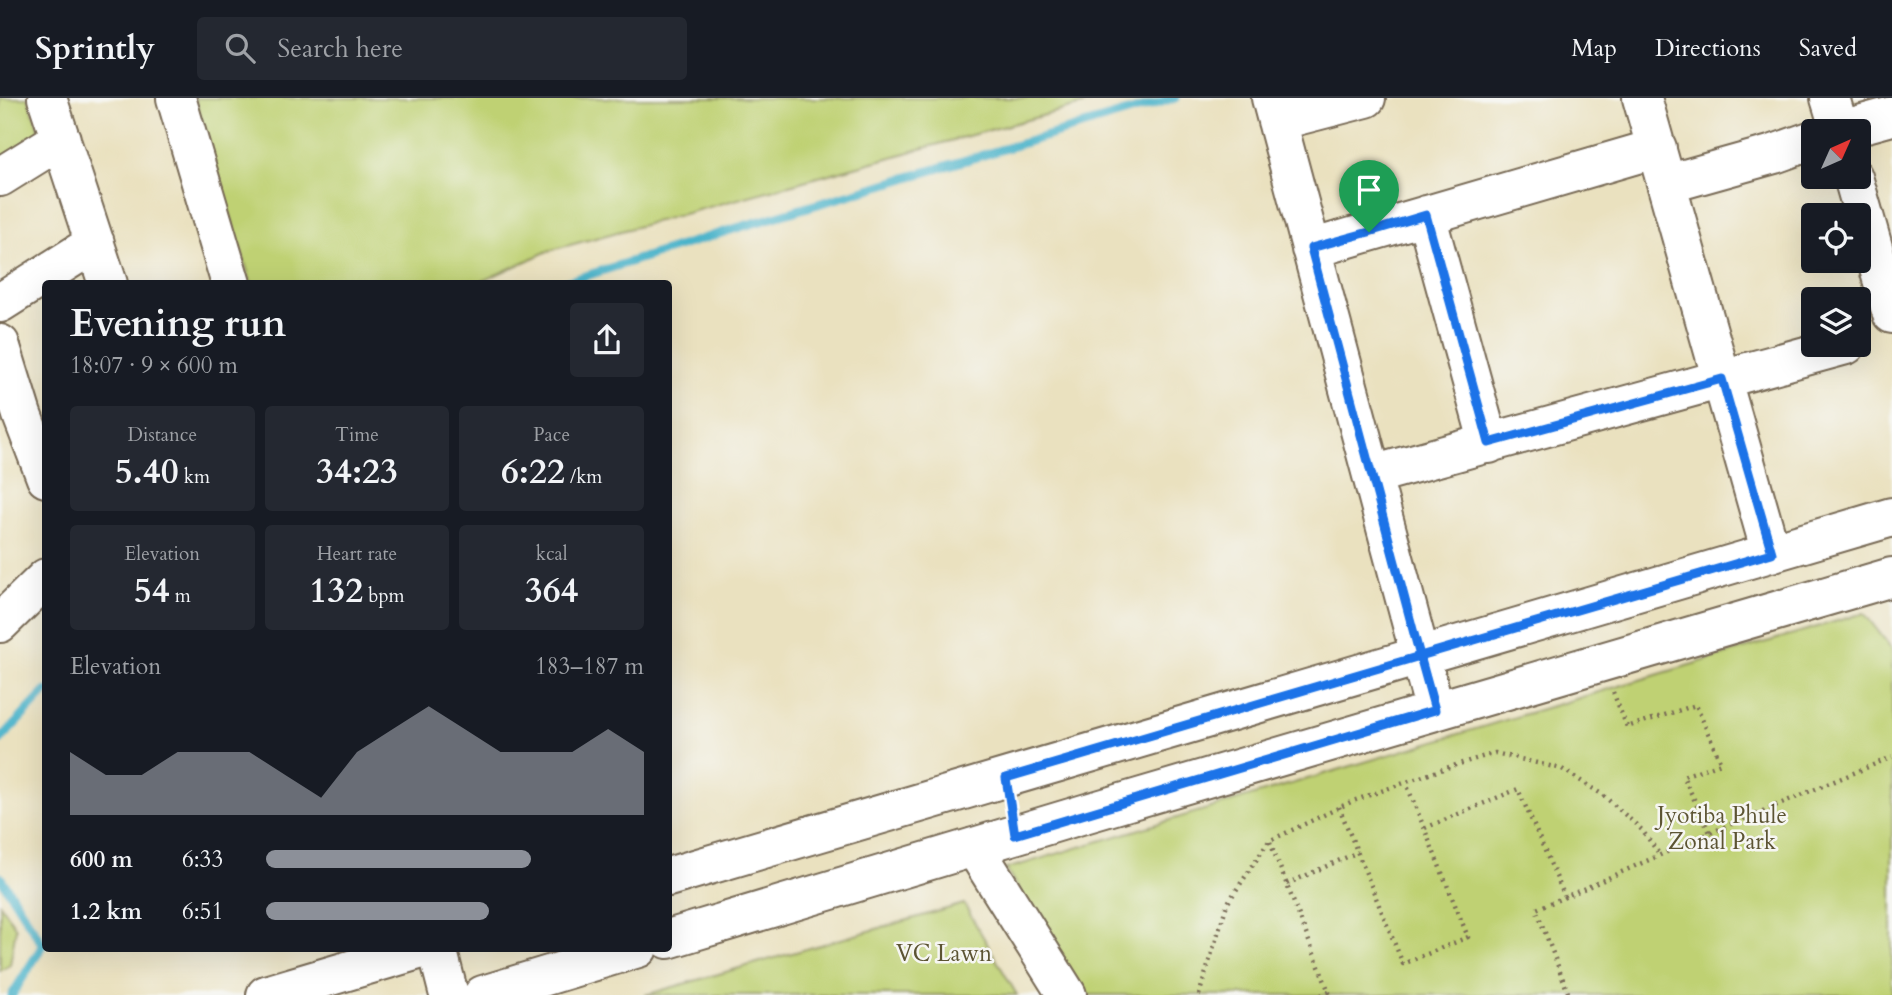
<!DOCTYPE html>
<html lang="en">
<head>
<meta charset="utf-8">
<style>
	:root { --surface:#171b24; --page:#242831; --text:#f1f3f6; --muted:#9ea1a6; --line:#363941; --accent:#8c9099 }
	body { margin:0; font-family:Cardo,serif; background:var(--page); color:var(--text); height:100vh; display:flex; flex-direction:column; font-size:26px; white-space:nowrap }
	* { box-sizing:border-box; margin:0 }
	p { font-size:23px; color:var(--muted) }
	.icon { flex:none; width:38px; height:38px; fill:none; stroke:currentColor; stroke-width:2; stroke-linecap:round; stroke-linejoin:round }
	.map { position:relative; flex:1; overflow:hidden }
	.drawer { position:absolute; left:42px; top:182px; width:630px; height:672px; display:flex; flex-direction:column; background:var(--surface); border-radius:7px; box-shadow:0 7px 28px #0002 }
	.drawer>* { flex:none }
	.needle { width:46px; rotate:45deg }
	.controls { position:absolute; left:1801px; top:21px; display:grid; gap:14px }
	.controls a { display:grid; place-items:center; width:70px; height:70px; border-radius:7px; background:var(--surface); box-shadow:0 7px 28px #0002; font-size:35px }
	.pin { position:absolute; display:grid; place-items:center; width:60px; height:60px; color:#fff; margin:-72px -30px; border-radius:50% 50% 50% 0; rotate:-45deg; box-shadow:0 0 7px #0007 }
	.pin .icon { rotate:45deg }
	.round { display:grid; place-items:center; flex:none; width:74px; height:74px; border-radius:7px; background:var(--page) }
	.head { display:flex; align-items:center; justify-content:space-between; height:119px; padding:0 28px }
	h1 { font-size:38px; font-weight:800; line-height:52px }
	.stats { display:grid; grid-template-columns:repeat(3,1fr); gap:10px; height:119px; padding:7px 28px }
	.stats div { display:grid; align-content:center; border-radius:7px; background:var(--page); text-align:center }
	.stats b { font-size:35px; font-weight:800 }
	.stats small { font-size:19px; font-weight:400 }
	.stats p { font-size:19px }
	.chart { height:196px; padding:14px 28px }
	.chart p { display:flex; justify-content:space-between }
	.chart svg { width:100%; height:126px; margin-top:7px; fill:var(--accent); opacity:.7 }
	ul { padding:0 28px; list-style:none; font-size:23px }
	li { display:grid; grid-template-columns:112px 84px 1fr; align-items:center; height:52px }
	li i { height:18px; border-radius:9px; background:var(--accent) }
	header { display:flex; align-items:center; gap:42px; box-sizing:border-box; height:98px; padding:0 35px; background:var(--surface); border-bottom:2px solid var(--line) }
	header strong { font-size:33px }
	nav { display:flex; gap:38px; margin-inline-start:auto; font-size:24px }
	.search { width:490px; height:63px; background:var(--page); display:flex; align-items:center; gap:18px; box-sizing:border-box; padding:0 24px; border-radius:7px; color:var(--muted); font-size:26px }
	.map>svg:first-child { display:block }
	.green { fill:#bfd173; stroke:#7d7e48; stroke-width:2 }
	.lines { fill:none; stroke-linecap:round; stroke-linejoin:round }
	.stream { stroke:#4cb4ca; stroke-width:9 }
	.minor-casing { stroke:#786a56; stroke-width:42 }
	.path { stroke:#786a56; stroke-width:4.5; stroke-dasharray:2 5; stroke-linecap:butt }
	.minor { stroke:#fff; stroke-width:38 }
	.route-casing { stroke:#fff; stroke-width:14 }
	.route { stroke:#1a73e8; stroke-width:9 }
	.labels { text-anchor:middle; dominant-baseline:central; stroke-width:5; stroke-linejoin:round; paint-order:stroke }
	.park-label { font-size:23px; fill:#5c5433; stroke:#f6f6f2 }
</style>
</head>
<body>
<header>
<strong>Sprintly</strong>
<div class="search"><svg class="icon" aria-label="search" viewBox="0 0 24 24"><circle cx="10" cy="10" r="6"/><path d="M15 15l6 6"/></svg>Search here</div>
<nav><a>Map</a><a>Directions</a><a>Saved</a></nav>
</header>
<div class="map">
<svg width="1892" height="897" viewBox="0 0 1892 897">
	<rect width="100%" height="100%" fill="#f6f6f2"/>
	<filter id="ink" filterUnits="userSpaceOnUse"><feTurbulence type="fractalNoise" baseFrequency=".0143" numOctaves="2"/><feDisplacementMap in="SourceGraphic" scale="14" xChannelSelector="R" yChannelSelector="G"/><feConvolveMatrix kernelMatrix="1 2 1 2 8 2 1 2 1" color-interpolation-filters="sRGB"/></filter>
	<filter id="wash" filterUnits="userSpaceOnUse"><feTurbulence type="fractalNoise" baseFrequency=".00686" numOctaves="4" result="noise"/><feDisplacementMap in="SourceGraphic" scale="28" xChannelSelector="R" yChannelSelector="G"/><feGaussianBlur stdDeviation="1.57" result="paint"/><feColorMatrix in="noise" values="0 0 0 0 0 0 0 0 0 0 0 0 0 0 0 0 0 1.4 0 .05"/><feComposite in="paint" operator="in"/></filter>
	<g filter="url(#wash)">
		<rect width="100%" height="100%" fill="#eae1bf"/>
		<!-- green -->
		<path class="green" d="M0,0H28L41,37L0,62Z
			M195,0H1107L548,153L476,186L251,185Z
			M1864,515L1892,551V897H1083L1006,771Z
			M0,806L16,830L10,867L0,873Z
			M964,806L1017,897H645Z"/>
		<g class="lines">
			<!-- stream -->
			<path class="stream" d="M560,186L737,130L1175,0
				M0,642L46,593
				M0,779L43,847L12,897"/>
		</g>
	</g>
	<g filter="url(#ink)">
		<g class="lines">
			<defs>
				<path id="minor" d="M47,0L108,186
					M176,0L231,186
					M1271,0L1435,613
					M1642,0L1771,455
					M1830,0L1840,33
					M1277,23L1366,0
					M1837,33L1892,18
					M0,79L61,41
					M1853,79L1892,216
					M1667,86L1774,56L1813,42
					M1426,117L1489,346
					M1311,151L1657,50
					M0,205L95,145
					M0,246L22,317L46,380
					M1372,377L1846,247
					M0,525L46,480
					M974,749L1067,897
					M668,779L1892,419
					M668,841L1084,716L1892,479
					M437,850L449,897
					M266,897L425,850
					M483,897L638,850"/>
			</defs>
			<!-- minor casing -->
			<use href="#minor" class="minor-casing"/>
			<!-- path -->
			<path class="path" d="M1613,594L1627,629L1696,607L1721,665L1683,678L1710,735
				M1339,709L1403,866L1468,839L1406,685
				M1425,730L1518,691L1565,799L1710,735L1892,659
				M1270,744L1329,894L1321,897
				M1287,786L1358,754
				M1565,799L1536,811L1569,897
				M1199,897L1227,806L1269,743L1353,703L1446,670L1495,655L1562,671L1603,697L1642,732L1660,757"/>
			<!-- minor -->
			<use href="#minor" class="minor"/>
		</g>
	</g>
	<g class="lines" filter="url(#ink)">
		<defs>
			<path id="route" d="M1369,134L1311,150L1420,558L1006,680L1015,737L1435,612L1420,558L1772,455L1722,281L1489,345L1426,117L1369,134"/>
		</defs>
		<!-- route casing -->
		<use href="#route" class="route-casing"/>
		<!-- route -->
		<use href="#route" class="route"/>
	</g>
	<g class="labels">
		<!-- park labels -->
		<g class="park-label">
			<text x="1722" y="717">Jyotiba Phule<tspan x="1722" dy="26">Zonal Park</tspan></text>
			<text x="944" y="855">VC Lawn</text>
		</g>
	</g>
</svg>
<div class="controls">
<a><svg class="needle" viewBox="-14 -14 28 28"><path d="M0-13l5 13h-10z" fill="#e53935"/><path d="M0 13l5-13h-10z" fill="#9ea1a6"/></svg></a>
<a><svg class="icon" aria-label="locate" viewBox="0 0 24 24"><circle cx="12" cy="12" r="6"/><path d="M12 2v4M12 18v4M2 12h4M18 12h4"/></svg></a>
<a><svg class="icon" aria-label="layers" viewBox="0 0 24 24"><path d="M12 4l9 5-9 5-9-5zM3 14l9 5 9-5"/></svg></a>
</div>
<div class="pin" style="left:1369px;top:134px;background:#1e9e55"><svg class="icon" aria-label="arrive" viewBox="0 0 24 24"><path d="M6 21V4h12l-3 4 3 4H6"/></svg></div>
<section class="drawer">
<div class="head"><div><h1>Evening run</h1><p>18:07 · 9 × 600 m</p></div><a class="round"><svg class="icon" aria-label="share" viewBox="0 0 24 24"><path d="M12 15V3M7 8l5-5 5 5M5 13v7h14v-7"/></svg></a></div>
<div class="stats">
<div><p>Distance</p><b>5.40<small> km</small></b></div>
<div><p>Time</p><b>34:23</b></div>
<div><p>Pace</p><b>6:22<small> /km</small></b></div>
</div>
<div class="stats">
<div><p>Elevation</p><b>54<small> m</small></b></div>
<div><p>Heart rate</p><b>132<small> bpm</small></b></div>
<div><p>kcal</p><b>364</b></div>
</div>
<div class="chart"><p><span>Elevation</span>183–187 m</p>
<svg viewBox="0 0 160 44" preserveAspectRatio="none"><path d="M0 44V22L10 30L20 30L30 22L40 22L50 22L60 30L70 38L80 22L90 14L100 6L110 14L120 22L130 22L140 22L150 14L160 22V44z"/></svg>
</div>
<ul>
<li><b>600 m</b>6:33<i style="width:70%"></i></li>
<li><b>1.2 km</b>6:51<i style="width:59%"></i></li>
</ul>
</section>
</div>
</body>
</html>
